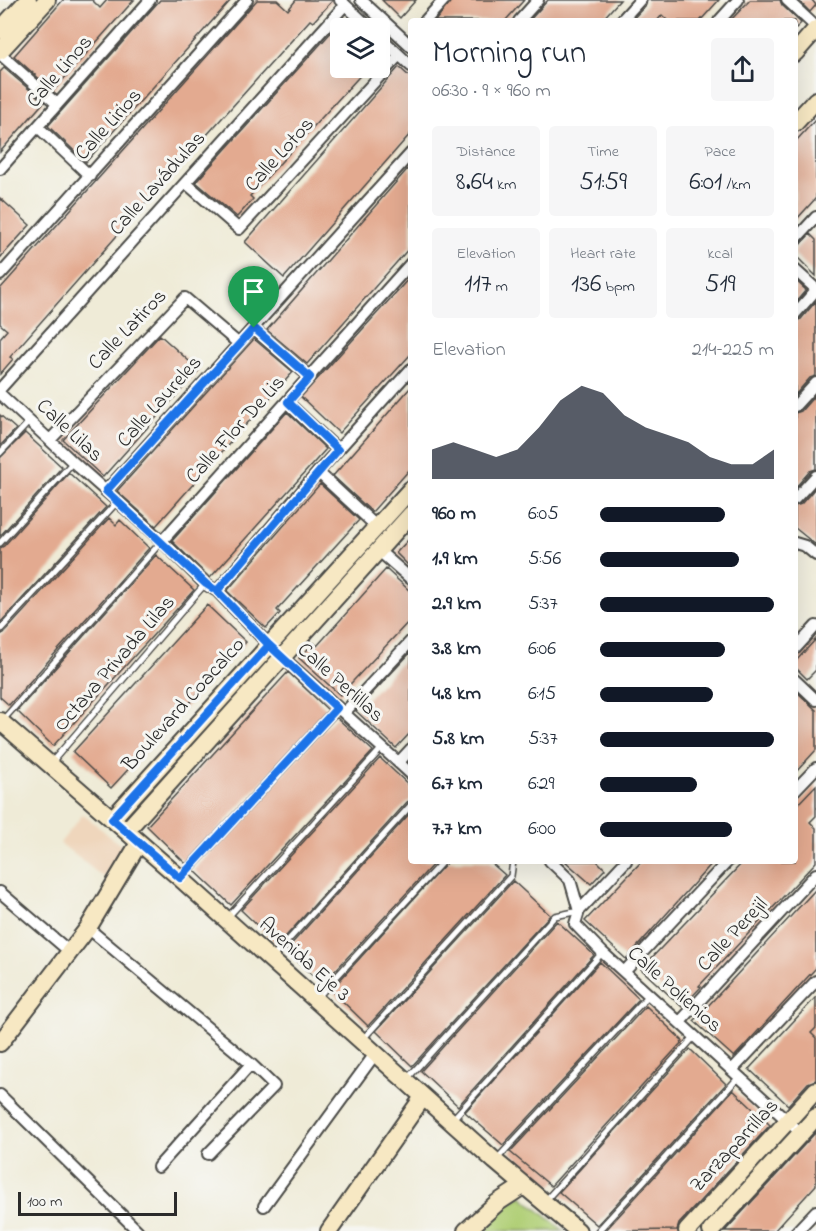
<!DOCTYPE html>
<html lang="en">
<head>
<meta charset="utf-8">
<style>
	:root { --surface:#fff; --page:#f6f6f7; --text:#1f2937; --muted:#747a83; --accent:#111827 }
	body { margin:0; font-family:"Indie Flower",sans-serif; background:var(--page); color:var(--text); height:100vh; display:flex; flex-direction:column; font-size:22px; white-space:nowrap }
	* { box-sizing:border-box; margin:0 }
	p { font-size:20px; color:var(--muted) }
	.icon { flex:none; width:33px; height:33px; fill:none; stroke:currentColor; stroke-width:2; stroke-linecap:round; stroke-linejoin:round }
	.map { position:relative; flex:1; overflow:hidden }
	.sheet { position:absolute; left:408px; top:18px; width:390px; height:846px; display:flex; flex-direction:column; background:var(--surface); border-radius:6px; box-shadow:0 6px 24px #0002 }
	.sheet>* { flex:none }
	.buttons { position:absolute; left:330px; top:18px; display:grid; gap:12px }
	.buttons a { display:grid; place-items:center; width:60px; height:60px; border-radius:6px; background:var(--surface); box-shadow:0 6px 24px #0002; font-size:30px }
	.scale { position:absolute; left:18px; bottom:15px; width:159px; box-sizing:border-box; padding-left:6px; border:3px solid #2b2b2b; border-top:0; font-size:16px; line-height:21px; white-space:nowrap; color:#2b2b2b; -webkit-text-stroke:4px #f6f6f2; paint-order:stroke }
	.pin { position:absolute; display:grid; place-items:center; width:51px; height:51px; color:#fff; margin:-62px -26px; border-radius:50% 50% 50% 0; rotate:-45deg; box-shadow:0 0 6px #0007 }
	.pin .icon { rotate:45deg }
	.round { display:grid; place-items:center; flex:none; width:63px; height:63px; border-radius:6px; background:var(--page) }
	.headline { display:flex; align-items:center; justify-content:space-between; height:102px; padding:0 24px }
	h1 { font-size:33px; font-weight:600; line-height:45px }
	.stats { display:grid; grid-template-columns:repeat(3,1fr); gap:9px; height:102px; padding:6px 24px }
	.stats div { display:grid; align-content:center; border-radius:6px; background:var(--page); text-align:center }
	.stats b { font-size:26px; font-weight:600 }
	.stats small { font-size:16px; font-weight:400 }
	.stats p { font-size:16px }
	.chart { height:168px; padding:12px 24px }
	.chart p { display:flex; justify-content:space-between }
	.chart svg { width:100%; height:108px; margin-top:6px; fill:var(--accent); opacity:.7 }
	ul { padding:0 24px; list-style:none; font-size:20px }
	li { display:grid; grid-template-columns:96px 72px 1fr; align-items:center; height:45px }
	li i { height:15px; border-radius:8px; background:var(--accent) }
	.map>svg:first-child { display:block }
	.built { fill:#efd6bc }
	.green { fill:#b0cf76; stroke:#6e7d50; stroke-width:1.5 }
	.building { fill:#e3aa90 }
	.lines { fill:none; stroke-linecap:round; stroke-linejoin:round }
	.lane-casing { stroke:#484845; stroke-width:8 }
	.street-casing { stroke:#484845; stroke-width:14 }
	.secondary-casing { stroke:#484845; stroke-width:20 }
	.lane { stroke:#fff; stroke-width:5 }
	.street { stroke:#fff; stroke-width:10 }
	.secondary { stroke:#f7e8c3; stroke-width:16 }
	.route-casing { stroke:#fff; stroke-width:12 }
	.route { stroke:#1a73e8; stroke-width:8 }
	.labels { text-anchor:middle; dominant-baseline:central; stroke-width:6; stroke-linejoin:round; paint-order:stroke }
	.street-label { font-size:21px; fill:#2b2b2b; stroke:#f6f6f2 }
</style>
</head>
<body>
<div class="map">
<svg width="816" height="1231" viewBox="0 0 816 1231">
	<rect width="100%" height="100%" fill="#f6f6f2"/>
	<filter id="ink" filterUnits="userSpaceOnUse"><feTurbulence type="fractalNoise" baseFrequency=".0167" numOctaves="2"/><feDisplacementMap in="SourceGraphic" scale="12" xChannelSelector="R" yChannelSelector="G"/><feConvolveMatrix kernelMatrix="1 2 1 2 8 2 1 2 1" color-interpolation-filters="sRGB"/></filter>
	<filter id="wash" filterUnits="userSpaceOnUse"><feTurbulence type="fractalNoise" baseFrequency=".008" numOctaves="4" result="noise"/><feDisplacementMap in="SourceGraphic" scale="24" xChannelSelector="R" yChannelSelector="G"/><feGaussianBlur stdDeviation="1.35" result="paint"/><feColorMatrix in="noise" values="0 0 0 0 0 0 0 0 0 0 0 0 0 0 0 0 0 1.4 0 .05"/><feComposite in="paint" operator="in"/></filter>
	<g filter="url(#wash)">
		<rect width="100%" height="100%" fill="#efebd7"/>
		<!-- built -->
		<path class="built" d="M83,814L125,849L103,877L60,843Z"/>
		<!-- green -->
		<path class="green" d="M521,1196L564,1231H475L500,1209Z"/>
		<g id="blocks">
			<!-- building -->
			<path class="building" d="M63,0H92L100,8L107,0H134L53,91L14,56Z
				M160,0H231L86,162L48,126Z
				M257,0H277L288,10L296,0H333L313,22L310,20L144,205L10,357L13,359L0,374V338L7,330L0,324V289Z
				M382,0H416L400,18Z
				M452,0H524L505,21H435Z
				M548,0H620L601,21H529Z
				M647,0H719L700,21H668L662,15L657,21H631L646,5Z
				M750,0H780L782,5L801,23L795,29V21H730Z
				M798,0H812L816,5L810,12Z
				M344,18L358,28H340V68H367L250,196L253,199L237,217L196,182Z
				M399,67L411,78V133L284,278L245,242Z
				M4,68L44,102L0,152V72Z
				M816,119V198L795,221V142Z
				M411,165V246L307,364L267,330Z
				M0,198L30,225L0,258Z
				M810,234L816,240V276L795,255V250Z
				M411,276V354L339,433L301,397Z
				M795,280L806,290L795,303Z
				M816,301V376L810,378L795,395V321L801,319Z
				M160,335L199,370L103,477L63,440Z
				M254,339L293,372L156,526L117,491Z
				M411,387V468L372,512L333,476Z
				M816,394V469L810,471L795,488V413L801,411Z
				M287,412L326,449L210,578L172,541Z
				M0,415L16,429L0,446Z
				M25,433L62,467L0,536V458Z
				M69,473L106,507L0,623V548L4,546Z
				M320,484L359,520L277,610L280,613L266,628L227,591Z
				M816,487V545L795,528V506L801,504Z
				M109,518L116,525L120,520L149,548L9,705L0,697V635L4,633Z
				M411,537V568L396,553Z
				M156,555L194,590L53,746L17,711Z
				M386,569L411,592V619L340,695L299,658L314,643L317,646Z
				M207,605L246,642L111,788L73,752Z
				M816,639V670L807,679L795,667V662Z
				M411,652V732L396,748L356,711Z
				M288,672L328,710L187,863H185L147,826Z
				M795,690L816,710V750L795,773Z
				M336,717L373,751L231,905L194,870Z
				M380,758L411,787V800L407,802L278,945L241,910Z
				M816,785V816L810,822L816,828V862L699,986L701,987L682,1007L641,969L744,861H795V807Z
				M411,812V861H436L322,985L286,950Z
				M448,861H489L505,875L368,1026L331,990Z
				M565,861H597L605,869L591,884Z
				M642,861H714L626,959L585,921Z
				M513,881L550,915L412,1066L376,1031Z
				M816,889V968L734,1057L694,1021Z
				M557,921L594,955L458,1106L421,1071Z
				M600,962L639,999L503,1145L465,1112Z
				M816,997V1028L811,1033L816,1038V1080L808,1083L788,1105L749,1069Z
				M646,1006L683,1041L551,1186L510,1152Z
				M690,1049L726,1084L597,1225L559,1192Z
				M733,1090L770,1125L679,1224L677,1230L605,1231Z
				M816,1132V1185L774,1231H725Z"/>
		</g>
	</g>
	<g filter="url(#ink)">
		<use href="#blocks" fill-opacity="0" stroke="#484845" stroke-width="1.5"/>
		<g class="lines">
			<defs>
				<path id="lane" d="M0,453L29,422
					M0,543L73,462
					M0,630L117,502
					M2,721L162,541
					M51,763L205,584
					M181,877L337,708
					M227,918L382,748
					M272,958L411,805
					M316,999L443,861
					M362,1040L511,876L513,861
					M406,1080L555,916L579,911
					M452,1120L602,953
					M496,1160L649,995
					M545,1201L694,1037
					M598,1231L739,1077"/>
				<path id="street" d="M340,0L370,28
					M361,0L411,46
					M787,0L816,27
					M425,21L444,0
					M519,21L538,0
					M621,21L640,0
					M719,21L738,0
					M380,37L411,66
					M0,54L57,104
					M38,127L90,176
					M0,169L150,0
					M186,183L239,229L399,55
					M795,240L816,217
					M795,270L816,289
					M0,275L247,0
					M795,314L816,290
					M254,329L310,377
					M0,389L345,5
					M0,394L73,462L162,541L205,584L217,591L269,645L411,774
					M287,402L338,450
					M795,406L816,383
					M51,439L185,298L239,344
					M318,472L377,527
					M106,491L411,153
					M795,499L816,476
					M162,541L411,263
					M795,543L805,546L816,555
					M378,550L411,579
					M217,591L318,472L411,369
					M795,649L816,626
					M795,680L816,700
					M344,713L411,641
					M399,762L411,749
					M795,790L816,768
					M550,861L570,880L579,911L575,924L603,953L801,1133
					M0,892L70,952
					M579,911L626,861
					M88,928L251,1064L274,1086L208,1154
					M625,971L728,861
					M680,1022L816,874
					M732,1070L816,981
					M0,1095L138,1231
					M158,1167L251,1064
					M264,1206L375,1054
					M797,1231L816,1211"/>
				<path id="secondary" d="M0,30L28,0
					M0,51L47,0
					M795,53L816,29
					M795,123L816,100
					M0,721L180,878L495,1161L578,1231
					M112,819L411,489
					M126,831L411,514
					M0,1043L88,928L139,843
					M329,1231L423,1097
					M466,1231L497,1203L523,1186
					M687,1231L816,1090
					M711,1231L816,1117"/>
			</defs>
			<!-- lane casing -->
			<use href="#lane" class="lane-casing"/>
			<!-- street casing -->
			<use href="#street" class="street-casing"/>
			<!-- secondary casing -->
			<use href="#secondary" class="secondary-casing"/>
			<!-- lane -->
			<use href="#lane" class="lane"/>
			<!-- street -->
			<use href="#street" class="street"/>
			<!-- secondary -->
			<use href="#secondary" class="secondary"/>
		</g>
	</g>
	<g class="lines" filter="url(#ink)">
		<defs>
			<path id="route" d="M254,328L310,377L288,402L338,450L217,591L269,645L112,819L180,878L337,708L269,645L217,591L206,584L106,491L254,328"/>
		</defs>
		<!-- route casing -->
		<use href="#route" class="route-casing"/>
		<!-- route -->
		<use href="#route" class="route"/>
	</g>
	<g class="labels">
		<!-- street labels -->
		<g class="street-label">
			<text transform="translate(60 72) rotate(-49)">Calle Linos</text>
			<text transform="translate(109 125) rotate(-48)">Calle Lirios</text>
			<text transform="translate(280 155) rotate(-48)">Calle Lotos</text>
			<text transform="translate(158 184) rotate(-48)">Calle Lavádulas</text>
			<text transform="translate(128 330) rotate(-46)">Calle Latiros</text>
			<text transform="translate(160 402) rotate(-48)">Calle Laureles</text>
			<text transform="translate(236 430) rotate(-48)">Calle Flor De Lis</text>
			<text transform="translate(69 431) rotate(43)">Calle Lilas</text>
			<text transform="translate(115 664) rotate(-49)">Octava Privada Lilas</text>
			<text transform="translate(340 683) rotate(42)">Calle Perlillas</text>
			<text transform="translate(184 705) rotate(-48)">Boulevard Coacalco</text>
			<text transform="translate(733 935) rotate(-47)">Calle Perejil</text>
			<text transform="translate(304 960) rotate(42)">Avenida Eje 3</text>
			<text transform="translate(674 990) rotate(42)">Calle Polienios</text>
			<text transform="translate(735 1146) rotate(-47)">Zarzaparrillas</text>
		</g>
	</g>
</svg>
<div class="buttons">
<a><svg class="icon" aria-label="layers" viewBox="0 0 24 24"><path d="M12 4l9 5-9 5-9-5zM3 14l9 5 9-5"/></svg></a>
</div>
<div class="scale">100 m</div>
<div class="pin" style="left:254px;top:328px;background:#1e9e55"><svg class="icon" aria-label="arrive" viewBox="0 0 24 24"><path d="M6 21V4h12l-3 4 3 4H6"/></svg></div>
<section class="sheet">
<div class="headline"><div><h1>Morning run</h1><p>06:30 · 9 × 960 m</p></div><a class="round"><svg class="icon" aria-label="share" viewBox="0 0 24 24"><path d="M12 15V3M7 8l5-5 5 5M5 13v7h14v-7"/></svg></a></div>
<div class="stats">
<div><p>Distance</p><b>8.64<small> km</small></b></div>
<div><p>Time</p><b>51:59</b></div>
<div><p>Pace</p><b>6:01<small> /km</small></b></div>
</div>
<div class="stats">
<div><p>Elevation</p><b>117<small> m</small></b></div>
<div><p>Heart rate</p><b>136<small> bpm</small></b></div>
<div><p>kcal</p><b>519</b></div>
</div>
<div class="chart"><p><span>Elevation</span>214–225 m</p>
<svg viewBox="0 0 160 44" preserveAspectRatio="none"><path d="M0 44V32L10 29L20 32L30 35L40 32L50 23L60 12L70 6L80 9L90 18L100 23L110 26L120 29L130 35L140 38L150 38L160 32V44z"/></svg>
</div>
<ul>
<li><b>960 m</b>6:05<i style="width:72%"></i></li>
<li><b>1.9 km</b>5:56<i style="width:80%"></i></li>
<li><b>2.9 km</b>5:37<i style="width:100%"></i></li>
<li><b>3.8 km</b>6:06<i style="width:72%"></i></li>
<li><b>4.8 km</b>6:15<i style="width:65%"></i></li>
<li><b>5.8 km</b>5:37<i style="width:100%"></i></li>
<li><b>6.7 km</b>6:29<i style="width:56%"></i></li>
<li><b>7.7 km</b>6:00<i style="width:76%"></i></li>
</ul>
</section>
</div>
</body>
</html>
